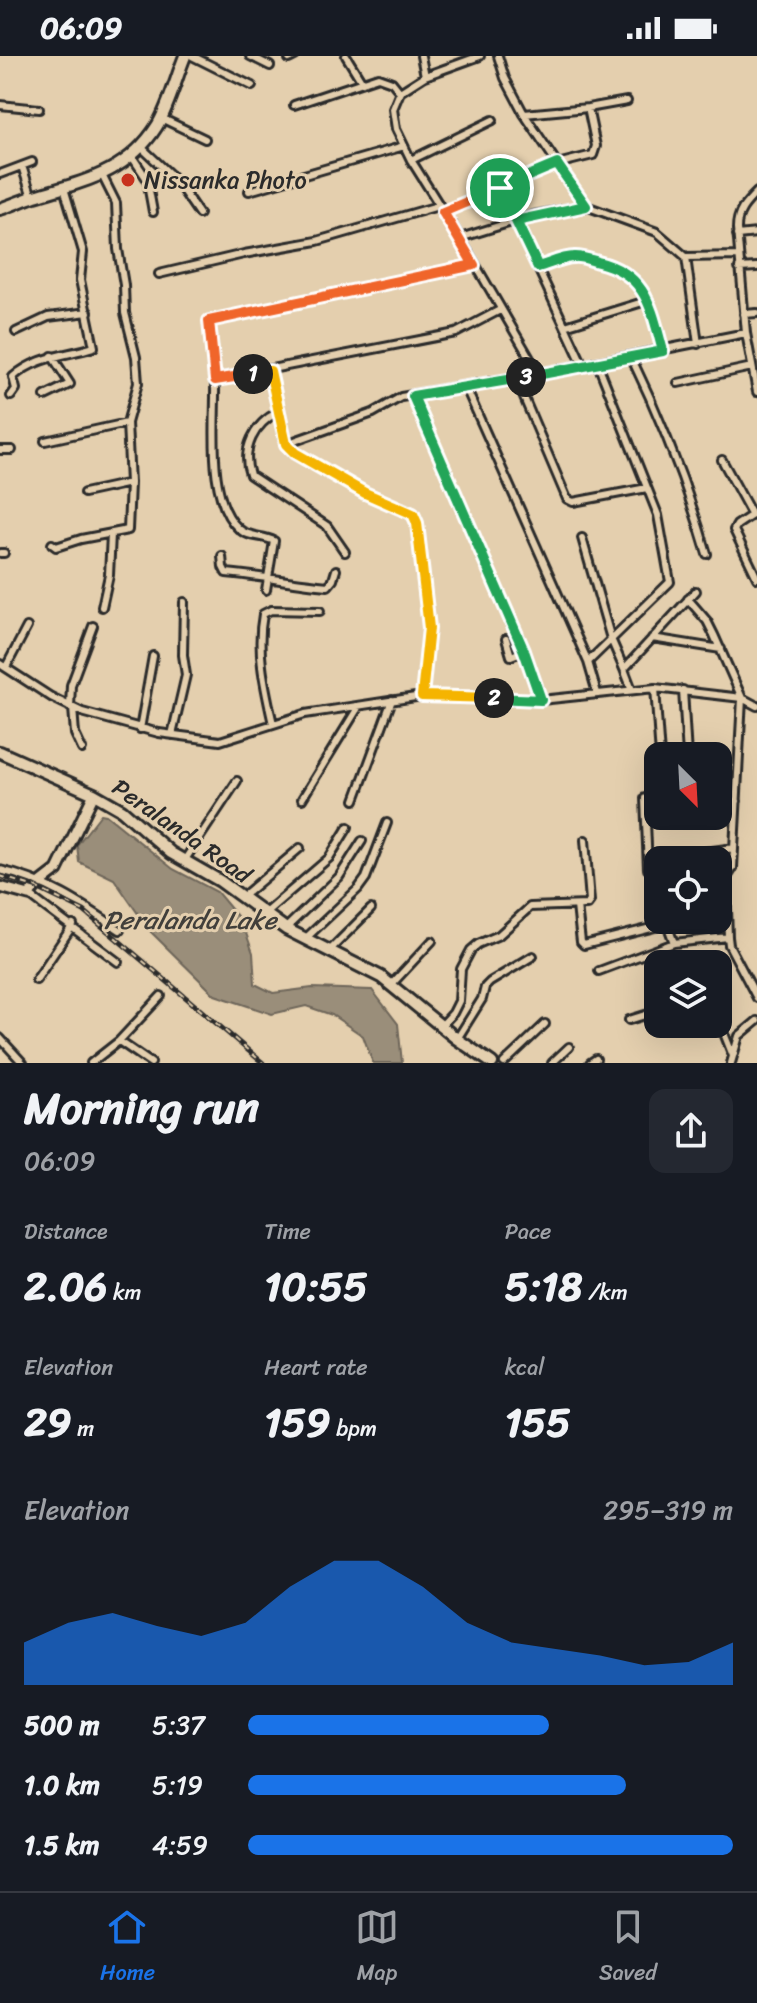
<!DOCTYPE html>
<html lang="en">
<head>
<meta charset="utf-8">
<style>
	:root { --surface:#171b24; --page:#242831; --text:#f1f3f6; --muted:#9ea1a6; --line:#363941; --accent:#1a73e8 }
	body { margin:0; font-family:Sriracha,sans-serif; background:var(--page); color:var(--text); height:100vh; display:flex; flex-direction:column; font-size:30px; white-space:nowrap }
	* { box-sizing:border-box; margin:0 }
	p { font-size:26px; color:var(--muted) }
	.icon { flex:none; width:44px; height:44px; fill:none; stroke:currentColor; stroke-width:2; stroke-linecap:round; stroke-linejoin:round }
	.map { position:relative; height:1007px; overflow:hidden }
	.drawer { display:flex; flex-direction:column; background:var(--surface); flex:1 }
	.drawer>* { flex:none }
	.needle { width:52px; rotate:156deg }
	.controls { position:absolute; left:644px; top:686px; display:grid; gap:16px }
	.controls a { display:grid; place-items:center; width:88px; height:88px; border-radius:16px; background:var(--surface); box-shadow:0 8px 32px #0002; font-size:40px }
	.pin { position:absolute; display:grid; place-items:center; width:68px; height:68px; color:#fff; margin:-34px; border:4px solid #fff; border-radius:50%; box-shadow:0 2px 8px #0007 }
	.km { position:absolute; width:40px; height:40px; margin:-20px; border-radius:50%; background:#222; color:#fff; font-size:22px; line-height:40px; text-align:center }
	.round { display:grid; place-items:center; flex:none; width:84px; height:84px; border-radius:16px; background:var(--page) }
	.head { display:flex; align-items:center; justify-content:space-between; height:136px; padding:0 24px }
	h1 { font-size:44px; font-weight:700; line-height:60px }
	.metrics { display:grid; grid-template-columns:repeat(3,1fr); gap:12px; height:136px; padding:8px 24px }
	.metrics div { display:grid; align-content:center }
	.metrics b { font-size:40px; font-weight:700 }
	.metrics small { font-size:22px; font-weight:400 }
	.metrics p { font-size:22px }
	.chart { height:224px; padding:16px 24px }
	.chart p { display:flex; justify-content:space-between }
	.chart svg { width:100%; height:144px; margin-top:8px; fill:var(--accent); opacity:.7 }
	ul { padding:0 24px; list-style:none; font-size:26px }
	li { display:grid; grid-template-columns:128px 96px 1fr; align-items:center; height:60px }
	li i { height:20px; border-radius:10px; background:var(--accent) }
	.status { display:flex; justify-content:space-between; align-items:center; height:56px; padding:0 40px; background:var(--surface); direction:ltr }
	.status svg { height:22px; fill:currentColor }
	.dock { display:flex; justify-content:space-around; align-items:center; height:112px; border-top:2px solid var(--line); background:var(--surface); font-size:22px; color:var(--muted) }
	.dock a { display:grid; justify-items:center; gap:4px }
	.dock .current { color:var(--accent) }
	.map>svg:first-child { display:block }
	.water { fill:#9a8e7a; stroke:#6e665a; stroke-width:2 }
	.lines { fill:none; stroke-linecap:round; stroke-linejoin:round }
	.street-casing { stroke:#2b2b2b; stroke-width:12 }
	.secondary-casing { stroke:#2b2b2b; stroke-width:15 }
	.primary-casing { stroke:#2b2b2b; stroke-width:16 }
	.street { stroke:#e4cfae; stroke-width:6 }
	.secondary { stroke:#e4cfae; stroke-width:9 }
	.primary { stroke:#e4cfae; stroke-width:10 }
	.rail-casing { stroke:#2b2b2b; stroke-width:5 }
	.rail { stroke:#e4cfae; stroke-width:2; stroke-dasharray:6; stroke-linecap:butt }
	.split-1-casing { stroke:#fff; stroke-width:16 }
	.split-2-casing { stroke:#fff; stroke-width:16 }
	.split-3-casing { stroke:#fff; stroke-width:16 }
	.split-4-casing { stroke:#fff; stroke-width:16 }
	.split-1 { stroke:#f0652b; stroke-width:10 }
	.split-2 { stroke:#f5b400; stroke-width:10 }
	.split-3 { stroke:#22a559; stroke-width:10 }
	.split-4 { stroke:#22a559; stroke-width:10 }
	.poi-dot { fill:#c8321e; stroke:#e4cfae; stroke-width:3 }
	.labels { text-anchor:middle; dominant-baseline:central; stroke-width:6; stroke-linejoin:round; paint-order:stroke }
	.poi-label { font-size:24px; fill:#2b2b2b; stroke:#e4cfae; text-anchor:start }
	.street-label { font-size:24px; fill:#2b2b2b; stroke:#e4cfae }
	.water-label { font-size:26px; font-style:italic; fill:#413f3b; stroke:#e4cfae }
</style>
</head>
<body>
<div class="status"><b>06:09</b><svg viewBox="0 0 49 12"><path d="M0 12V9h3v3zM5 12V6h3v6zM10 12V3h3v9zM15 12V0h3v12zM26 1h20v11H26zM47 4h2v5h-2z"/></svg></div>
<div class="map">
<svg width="757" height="1007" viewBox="0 0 757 1007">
	<rect width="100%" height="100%" fill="#e4cfae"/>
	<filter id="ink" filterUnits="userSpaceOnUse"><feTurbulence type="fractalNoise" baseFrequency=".0125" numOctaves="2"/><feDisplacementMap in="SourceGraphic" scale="16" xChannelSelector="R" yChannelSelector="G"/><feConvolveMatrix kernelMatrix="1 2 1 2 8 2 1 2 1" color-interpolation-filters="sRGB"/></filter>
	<g filter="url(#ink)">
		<!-- water -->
		<path class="water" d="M101,758L106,759L173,813L217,836L242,866L253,897L255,928L273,937L312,932L372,934L398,968L402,1007H373L363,980L332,959L306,950L272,958L215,939L150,875L114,823L79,806L77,789Z"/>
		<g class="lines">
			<defs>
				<path id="street" d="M192,0L252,30
					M250,0L270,10
					M346,0L362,26
					M421,0L425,20
					M480,0L425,20L400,36L393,53L396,73L411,104L460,182L539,318L746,277
					M498,0L505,22L524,58L586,150L657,176L686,201L738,200
					M289,3L295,0
					M0,49L39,53
					M294,49L378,21L392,26L400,36
					M524,58L588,52L627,45
					M161,62L205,83
					M141,91L175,123L199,158
					M131,99L147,123L153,156
					M411,104L493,64
					M22,110L32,141
					M0,118L32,106
					M249,135L404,90
					M757,136C745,148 737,156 737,173L746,277L757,336
					M443,156L557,108L593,99L596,90L588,52
					M516,165L583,309
					M737,179L757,177
					M460,182L534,159L586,150
					M686,201L698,288
					M538,211C549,208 563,201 574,201C581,200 591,204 598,206C647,218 651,252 663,295
					M739,212L757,211
					M159,218L244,198L317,185L438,150
					M744,258L757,257
					M565,270L646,245
					M16,276L48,261L88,256
					M631,301C662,365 687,429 707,498
					M270,315L286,388L295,397L365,437L413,458L417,467L429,572L422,640
					M516,323L567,443L573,446L647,432
					M215,324L456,277L500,254
					M678,327L752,311
					M466,332L588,606L597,637
					M11,340L16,333L13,321C37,300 65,300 94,291L80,224L83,196L64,132
					M45,340L70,328L52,300
					M413,340L524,595L541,644
					M278,356C254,368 241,393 250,419L327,470L345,496
					M45,385L127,367
					M286,388L373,357L401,341L539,318
					M0,394H12
					M722,404L752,459L737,469L734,474L757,522
					M84,437L130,427
					M582,482L611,583L624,613
					M52,488L56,491L81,483L128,474L130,427L127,367L138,327L136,301L125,257L124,229L118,193L116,147L102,119
					M0,497H4
					M222,500L223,511L226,517C260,520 294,527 328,530L333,524L336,514
					M266,534L274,485C263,479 249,482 239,473C206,444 216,367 215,328C214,307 211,286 209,265L474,209
					M688,543L707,565L714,579L742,642L733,812L726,823L728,881L729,889L757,942
					M102,551L109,519L111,478
					M652,582L721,593
					M506,583L511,600L524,595
					M588,606L670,526L658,459L597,306
					M0,608L51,641L82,656L159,677L220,685L305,658L422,640L541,644L655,632L742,642L757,650
					M6,611L27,571
					M655,632L660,700
					M632,634L624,613L696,535
					M683,634L687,700
					M70,651L71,629L93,570
					M73,652L75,678L82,693
					M273,668C265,632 256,595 263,558L271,554L320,555
					M140,673L153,600
					M172,679L186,619L183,599L184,546
					M302,743L359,650
					M355,744L392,644
					M718,745H737
					M690,798L734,792
					M184,805L237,725
					M648,813L645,742L658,738
					M0,814C46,824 82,848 120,874
					M29,839L118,906
					M242,841L300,792
					M577,850L581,886L584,889L667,868L674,887
					M265,857L329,802L348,771
					M286,872L339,821L362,785
					M306,882L358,833L366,822L387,767
					M331,893L371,853
					M599,915L674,887L728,881
					M36,924L73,869
					M391,929L432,885
					M718,962L733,1000
					M629,964L658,955
					M441,970L453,957L459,945L461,913L471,894L478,888L499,879L530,851L587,849L590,845L585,784
					M0,982L23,1007
					M457,983L482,943L485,931L490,926L533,900
					M119,985L161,940
					M91,1007L119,985L151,1007
					M504,1007L545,968
					M552,1007L569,991
					M590,1007L596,1003
					M731,1007L739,980L757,965"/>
				<path id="secondary" d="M0,831L29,839L35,831L57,814L94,738"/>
				<path id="primary" d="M0,153C12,149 23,144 35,140C85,125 127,117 157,70C169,50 176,22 185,0
					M0,696L94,738L122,754L171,797L220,825L286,873L381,921L457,983L492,1007"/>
			</defs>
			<!-- street casing -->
			<use href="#street" class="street-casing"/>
			<!-- secondary casing -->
			<use href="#secondary" class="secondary-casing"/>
			<!-- primary casing -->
			<use href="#primary" class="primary-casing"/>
			<!-- street -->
			<use href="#street" class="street"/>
			<!-- secondary -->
			<use href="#secondary" class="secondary"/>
			<!-- primary -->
			<use href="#primary" class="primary"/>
			<defs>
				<path id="rail" d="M0,820L35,831L84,855L263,1007"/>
			</defs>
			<!-- rail casing -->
			<use href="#rail" class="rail-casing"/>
			<!-- rail -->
			<use href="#rail" class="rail"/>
		</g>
	</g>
	<g class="lines" filter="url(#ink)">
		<defs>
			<path id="split-1" d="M253,318L215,324L209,265L474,209L443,156L500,132"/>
			<path id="split-2" d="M253,318L270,315L286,388L295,397L365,437L413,458L417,467L429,572L422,640L494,642"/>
			<path id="split-3" d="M494,642L541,644L524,595L413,340L526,321"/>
			<path id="split-4" d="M500,132L557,108L586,150L516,165L538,211C549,208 563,201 574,201C581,200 591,204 598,206C647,218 651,252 663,295L526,321"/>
		</defs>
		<!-- split-1 casing -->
		<use href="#split-1" class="split-1-casing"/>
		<!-- split-2 casing -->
		<use href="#split-2" class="split-2-casing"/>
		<!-- split-3 casing -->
		<use href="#split-3" class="split-3-casing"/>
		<!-- split-4 casing -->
		<use href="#split-4" class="split-4-casing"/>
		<!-- split-1 -->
		<use href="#split-1" class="split-1"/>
		<!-- split-2 -->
		<use href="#split-2" class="split-2"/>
		<!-- split-3 -->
		<use href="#split-3" class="split-3"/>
		<!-- split-4 -->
		<use href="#split-4" class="split-4"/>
	</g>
	<!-- markers -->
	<circle class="poi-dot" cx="128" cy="124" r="8"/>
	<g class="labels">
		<!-- poi labels -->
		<g class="poi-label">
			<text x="144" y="124">Nissanka Photo</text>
		</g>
		<!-- street labels -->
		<g class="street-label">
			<text transform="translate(182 775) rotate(35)">Peralanda Road</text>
		</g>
		<!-- water labels -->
		<g class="water-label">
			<text x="190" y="864">Peralanda Lake</text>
		</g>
	</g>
</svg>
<div class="controls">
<a><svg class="needle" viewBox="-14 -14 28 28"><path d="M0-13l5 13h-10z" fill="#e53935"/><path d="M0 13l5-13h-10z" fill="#9ea1a6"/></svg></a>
<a><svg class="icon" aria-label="locate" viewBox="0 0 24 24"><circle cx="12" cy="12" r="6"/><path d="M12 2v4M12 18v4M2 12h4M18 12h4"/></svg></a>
<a><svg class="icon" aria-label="layers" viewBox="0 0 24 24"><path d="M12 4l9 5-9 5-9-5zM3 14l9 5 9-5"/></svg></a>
</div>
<div class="pin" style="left:500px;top:132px;background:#1e9e55"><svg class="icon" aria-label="arrive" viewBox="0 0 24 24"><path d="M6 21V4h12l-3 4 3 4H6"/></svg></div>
<b class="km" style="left:253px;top:318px">1</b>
<b class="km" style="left:494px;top:642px">2</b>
<b class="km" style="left:526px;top:321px">3</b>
</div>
<section class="drawer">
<div class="head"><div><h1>Morning run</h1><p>06:09</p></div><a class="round"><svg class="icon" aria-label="share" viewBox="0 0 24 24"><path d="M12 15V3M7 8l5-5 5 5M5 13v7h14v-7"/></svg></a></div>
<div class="metrics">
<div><p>Distance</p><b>2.06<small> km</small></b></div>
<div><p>Time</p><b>10:55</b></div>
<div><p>Pace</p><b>5:18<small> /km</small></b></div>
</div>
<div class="metrics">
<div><p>Elevation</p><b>29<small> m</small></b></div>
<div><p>Heart rate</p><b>159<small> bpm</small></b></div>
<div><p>kcal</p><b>155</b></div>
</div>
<div class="chart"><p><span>Elevation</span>295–319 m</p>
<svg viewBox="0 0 160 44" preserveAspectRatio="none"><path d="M0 44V31L10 25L20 22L30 26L40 29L50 25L60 14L70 6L80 6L90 14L100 25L110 31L120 33L130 35L140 38L150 37L160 31V44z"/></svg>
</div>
<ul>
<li><b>500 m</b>5:37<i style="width:62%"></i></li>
<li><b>1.0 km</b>5:19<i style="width:78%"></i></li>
<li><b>1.5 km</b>4:59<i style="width:100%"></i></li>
</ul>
</section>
<nav class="dock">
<a class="current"><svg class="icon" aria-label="home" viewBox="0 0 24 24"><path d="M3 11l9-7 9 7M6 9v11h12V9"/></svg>Home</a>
<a><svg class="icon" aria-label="map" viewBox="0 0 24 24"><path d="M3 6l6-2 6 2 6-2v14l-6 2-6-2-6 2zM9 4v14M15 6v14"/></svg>Map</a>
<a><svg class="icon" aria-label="saved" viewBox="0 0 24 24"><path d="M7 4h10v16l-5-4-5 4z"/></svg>Saved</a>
</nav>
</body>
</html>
